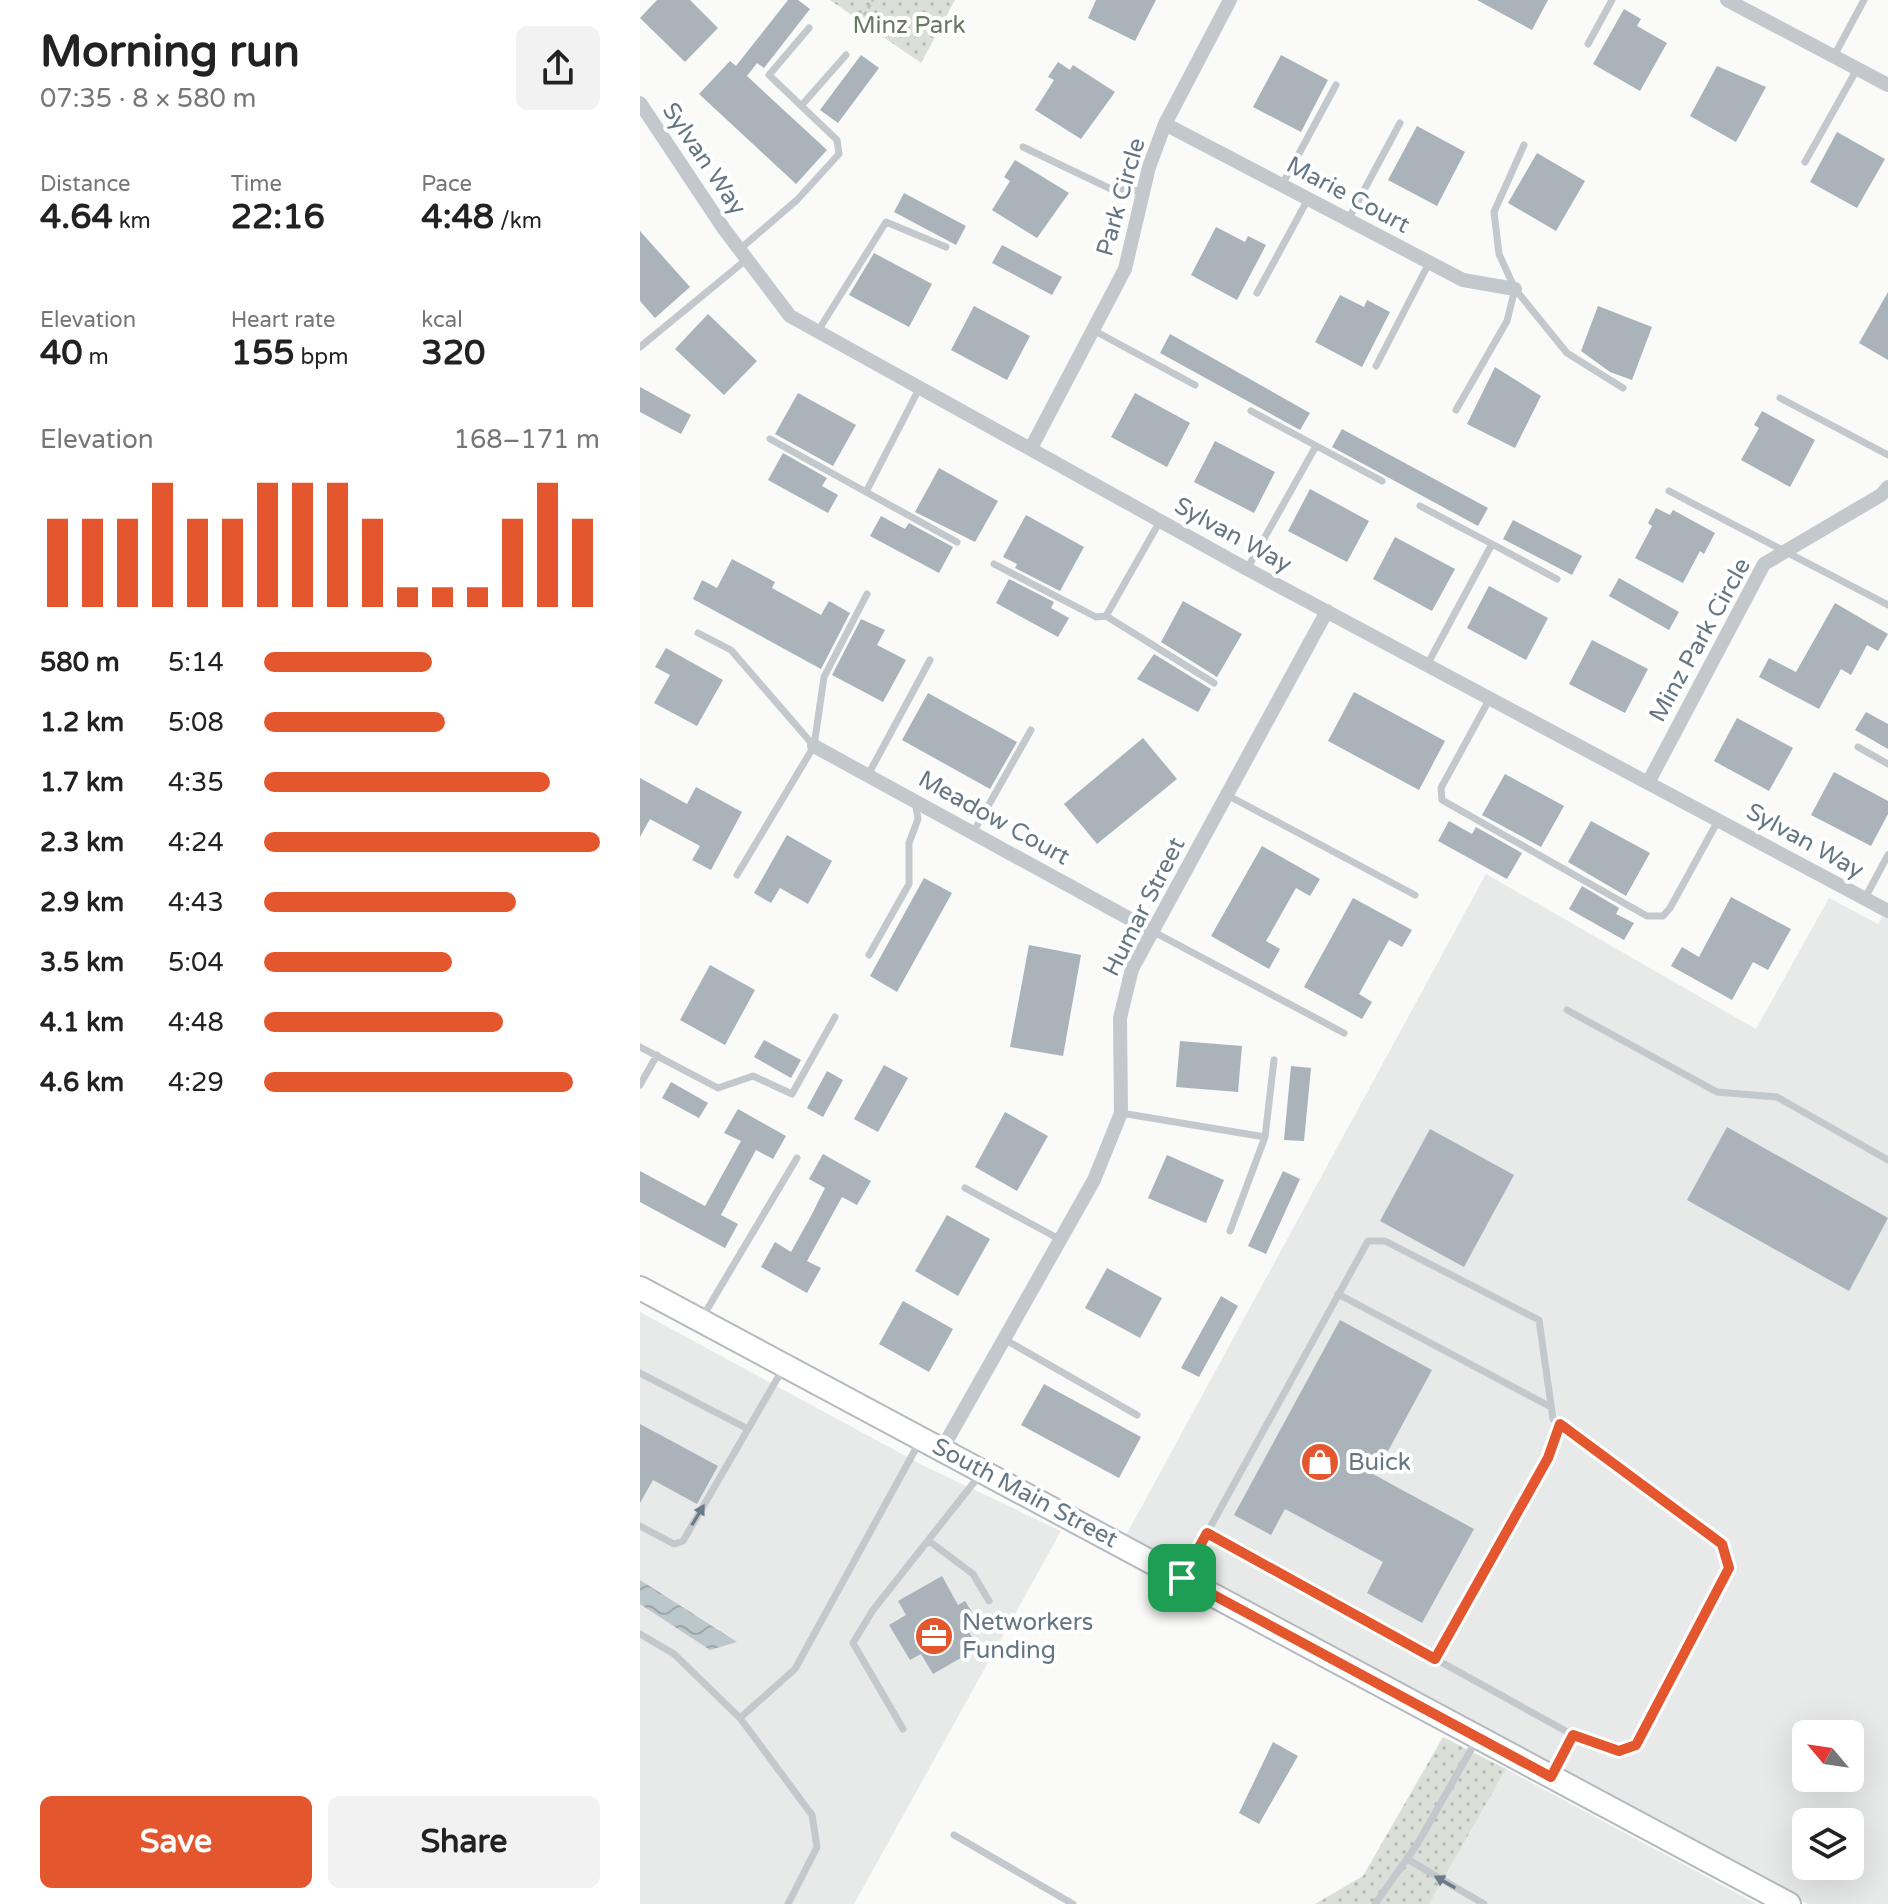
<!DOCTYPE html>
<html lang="en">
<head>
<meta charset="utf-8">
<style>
	:root { --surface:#fff; --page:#f2f2f2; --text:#222; --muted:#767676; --accent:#e4572e }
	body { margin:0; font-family:"Varela Round",sans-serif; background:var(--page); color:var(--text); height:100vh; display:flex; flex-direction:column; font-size:30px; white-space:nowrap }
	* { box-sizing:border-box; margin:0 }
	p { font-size:26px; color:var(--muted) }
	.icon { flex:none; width:44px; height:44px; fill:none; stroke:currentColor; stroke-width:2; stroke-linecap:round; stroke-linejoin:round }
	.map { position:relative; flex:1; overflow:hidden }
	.drawer { display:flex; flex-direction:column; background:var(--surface); width:640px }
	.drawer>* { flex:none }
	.needle { width:52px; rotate:299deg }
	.tools { position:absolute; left:1152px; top:1720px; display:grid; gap:16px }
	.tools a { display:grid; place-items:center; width:72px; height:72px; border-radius:12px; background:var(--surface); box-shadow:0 8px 32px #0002; font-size:40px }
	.pin { position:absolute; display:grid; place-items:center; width:68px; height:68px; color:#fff; margin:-34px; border-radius:16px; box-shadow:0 4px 12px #0006 }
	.round { display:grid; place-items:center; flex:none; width:84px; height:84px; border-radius:12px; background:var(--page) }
	.head { display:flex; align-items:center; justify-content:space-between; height:136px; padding:0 40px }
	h1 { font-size:44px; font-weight:700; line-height:60px }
	.stats { display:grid; grid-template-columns:repeat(3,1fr); gap:12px; height:136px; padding:8px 40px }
	.stats div { display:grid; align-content:center }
	.stats b { font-size:34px; font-weight:700 }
	.stats small { font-size:22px; font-weight:400 }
	.stats p { font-size:22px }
	.chart { height:224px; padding:16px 40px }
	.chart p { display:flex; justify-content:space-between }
	.chart svg { width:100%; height:144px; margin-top:8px; stroke:var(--accent); stroke-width:6 }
	.action { display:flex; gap:16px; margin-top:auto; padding:16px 40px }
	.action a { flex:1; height:92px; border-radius:12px; background:var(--accent); color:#fff; font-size:32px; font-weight:700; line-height:92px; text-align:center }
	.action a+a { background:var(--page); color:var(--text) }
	ul { padding:0 40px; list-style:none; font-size:26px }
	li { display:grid; grid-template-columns:128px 96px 1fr; align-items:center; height:60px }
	li i { height:20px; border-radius:10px; background:var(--accent) }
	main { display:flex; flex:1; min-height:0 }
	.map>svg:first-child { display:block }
	.built { fill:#e8e9e9; fill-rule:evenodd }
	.grass { fill:url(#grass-dots) }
	.water { fill:url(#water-waves) }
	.building { fill:#aab3b9 }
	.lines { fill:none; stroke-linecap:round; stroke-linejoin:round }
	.secondary-casing { stroke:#b3babf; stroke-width:26 }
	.path { stroke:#bbbfc2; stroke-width:3; stroke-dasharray:4 4; stroke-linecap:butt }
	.service { stroke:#c3c8cc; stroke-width:7 }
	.minor { stroke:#c3c8cc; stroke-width:14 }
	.secondary { stroke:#fff; stroke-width:22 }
	.oneway { fill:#6a7a87 }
	.route-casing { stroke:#fff; stroke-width:16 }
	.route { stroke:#e4572e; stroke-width:10 }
	.labels { text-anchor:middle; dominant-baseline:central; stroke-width:8; stroke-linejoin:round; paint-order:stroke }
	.park-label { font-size:24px; fill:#687a64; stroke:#fff }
	.street-label { font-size:24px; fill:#657683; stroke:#fff }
	.poi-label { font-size:24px; fill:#657683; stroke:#fff; text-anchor:start }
</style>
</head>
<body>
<main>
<section class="drawer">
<div class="head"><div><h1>Morning run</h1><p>07:35 · 8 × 580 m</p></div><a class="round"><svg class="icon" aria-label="share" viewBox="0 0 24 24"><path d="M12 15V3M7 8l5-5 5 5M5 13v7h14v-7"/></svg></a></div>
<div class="stats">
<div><p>Distance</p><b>4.64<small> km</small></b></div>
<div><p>Time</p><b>22:16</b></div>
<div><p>Pace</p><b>4:48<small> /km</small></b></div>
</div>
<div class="stats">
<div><p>Elevation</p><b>40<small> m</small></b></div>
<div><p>Heart rate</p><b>155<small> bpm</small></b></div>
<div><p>kcal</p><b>320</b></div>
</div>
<div class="chart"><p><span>Elevation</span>168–171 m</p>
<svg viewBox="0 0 160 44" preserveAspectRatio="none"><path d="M5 44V17M15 44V17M25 44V17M35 44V6M45 44V17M55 44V17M65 44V6M75 44V6M85 44V6M95 44V17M105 44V38M115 44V38M125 44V38M135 44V17M145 44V6M155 44V17"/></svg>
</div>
<ul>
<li><b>580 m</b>5:14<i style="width:50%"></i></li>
<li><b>1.2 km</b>5:08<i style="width:54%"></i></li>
<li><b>1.7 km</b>4:35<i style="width:85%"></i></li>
<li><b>2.3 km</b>4:24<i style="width:100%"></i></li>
<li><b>2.9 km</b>4:43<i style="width:75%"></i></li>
<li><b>3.5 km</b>5:04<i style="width:56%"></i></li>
<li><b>4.1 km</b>4:48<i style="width:71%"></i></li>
<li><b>4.6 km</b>4:29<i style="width:92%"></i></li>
</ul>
<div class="action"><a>Save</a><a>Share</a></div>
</section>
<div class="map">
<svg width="1248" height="1904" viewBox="0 0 1248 1904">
	<defs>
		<pattern id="grass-dots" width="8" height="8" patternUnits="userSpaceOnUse" patternTransform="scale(2)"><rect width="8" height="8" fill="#dadfd7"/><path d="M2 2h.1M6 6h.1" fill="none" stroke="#b4b9b4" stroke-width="1.8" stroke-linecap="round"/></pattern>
		<pattern id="water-waves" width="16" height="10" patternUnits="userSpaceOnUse" patternTransform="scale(2)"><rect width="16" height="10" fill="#bbc7cb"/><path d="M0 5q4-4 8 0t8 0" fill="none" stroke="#9ca6aa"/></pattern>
	</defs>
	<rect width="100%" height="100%" fill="#fafaf8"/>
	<!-- built -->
	<path class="built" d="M846,874L1116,1029L1189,898L1238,924L1248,906V1904H1168L484,1539ZM1166,1734H1210V1778H1166ZM1166,1822H1210V1866H1166Z
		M0,1312L284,1466L421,1531L214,1904H0Z
		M866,1769L1117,1904H789Z"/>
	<!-- grass -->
	<path class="grass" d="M190,0H315L281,63Z
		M803,1737L866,1769L789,1904H675L723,1876Z"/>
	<!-- water -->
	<path class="water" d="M0,1580L97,1642L70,1650L0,1604Z"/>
	<!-- building -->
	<path class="building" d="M17,0H50L78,28L45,62L0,18Z
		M148,0H158L170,9L124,68L117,63L107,76L187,150L156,184L59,94L90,61L96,66Z
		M456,0H516L495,41L448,18Z
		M837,0H908L892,30Z
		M984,9L1001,19L997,26L1027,43L1000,91L953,64Z
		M221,55L239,68L198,123L180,110Z
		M641,55L688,80L661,132L613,107Z
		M418,62L430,70L433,65L475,92L441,139L395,110L414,80L408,77Z
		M1077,66L1126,87L1096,142L1050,116Z
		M777,126L825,152L797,206L748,180Z
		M1197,132L1245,159L1217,208L1170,182Z
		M897,153L945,181L916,231L868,203Z
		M375,160L429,193L397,238L352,210L370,181L364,177Z
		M264,193L326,226L316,245L254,212Z
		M576,227L605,242L608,236L626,245L597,300L551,275Z
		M0,231L50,287L15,318L0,301Z
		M362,245L422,277L412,295L352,263Z
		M234,253L292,284L269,327L209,295Z
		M1248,292V360L1219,343Z
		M700,295L724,307L727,300L750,312L722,367L675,342Z
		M334,306L390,336L367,380L311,350Z
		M958,306L1012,327L992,380L970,372L941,351Z
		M68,314L117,361L84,395L35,349Z
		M530,334L670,413L660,430L520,353Z
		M855,367L901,396L875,448L827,424Z
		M0,387L51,415L41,434L0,412Z
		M158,393L216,425L193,466L135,434Z
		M495,393L550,423L527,467L471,437Z
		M1122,411L1175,440L1150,487L1101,460L1119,428L1114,425Z
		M702,429L848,508L838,526L692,447Z
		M575,441L635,472L614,513L554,482Z
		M143,453L187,478L182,486L198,495L188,513L128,480Z
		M299,468L358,501L335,542L275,512Z
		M670,489L729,521L707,562L648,531Z
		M1016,508L1030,515L1033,510L1075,533L1064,554L1060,551L1043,583L995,558L1012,526L1008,523Z
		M386,515L444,547L420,591L375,568L377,564L363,557Z
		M241,516L265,529L269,523L313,547L299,573L230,536Z
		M873,520L942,556L932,575L863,539Z
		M755,537L815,569L792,611L733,579Z
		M92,559L135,582L132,588L181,615L189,601L210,613L181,669L53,599L62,580L77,588Z
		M979,578L1039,612L1029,630L969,596Z
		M369,579L414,602L411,608L429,618L418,637L356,603Z
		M849,586L908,618L886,660L827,628Z
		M543,601L602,634L577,677L521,642Z
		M1195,603L1248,634L1238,651L1227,645L1211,675L1201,669L1179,709L1119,677L1129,658L1156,672Z
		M221,619L245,630L237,645L266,660L243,702L192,675Z
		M952,640L1008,669L985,713L929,684Z
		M26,648L83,680L57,726L14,703L30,675L15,667Z
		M514,654L571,689L558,712L497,679Z
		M714,692L805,741L779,790L688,741Z
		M288,693L377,742L350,789L262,740Z
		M1226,712L1248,724V749L1215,730Z
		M1097,718L1153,748L1129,791L1074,761Z
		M503,738L537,779L457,844L424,804Z
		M1194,772L1248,801V814L1231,846L1171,815Z
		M865,774L924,806L901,847L842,815Z
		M0,778L47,804L56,787L102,812L71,870L52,860L60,846L10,819L0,837Z
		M809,821L832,834L836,827L882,853L867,879L798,841Z
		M951,821L1010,853L986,896L928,862Z
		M147,835L192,861L168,904L140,888L131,903L114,893Z
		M622,846L680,879L670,896L656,888L626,941L640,949L629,969L571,936Z
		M284,878L312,893L257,992L230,976Z
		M942,886L979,908L976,914L994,923L984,940L929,909Z
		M1091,897L1151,929L1128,970L1113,962L1092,1000L1031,966L1042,947L1059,957Z
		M713,898L772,930L762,947L749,940L719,994L732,1002L722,1019L664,987Z
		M389,945L441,955L423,1056L370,1047Z
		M70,965L115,990L85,1045L40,1020Z
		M124,1040L161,1060L151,1078L114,1057Z
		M540,1041L602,1046L598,1092L536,1087Z
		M244,1065L268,1078L238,1132L214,1119Z
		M651,1066L671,1068L664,1141L644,1140Z
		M187,1071L203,1080L183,1117L167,1108Z
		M31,1082L68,1103L59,1118L22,1098Z
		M98,1109L146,1136L133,1159L116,1150L97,1185L81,1215L98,1224L85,1248L0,1202V1171L65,1206L101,1141L84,1133Z
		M365,1112L408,1136L377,1191L335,1167Z
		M1087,1127L1248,1218L1209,1291L1047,1200Z
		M790,1129L874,1175L824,1267L740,1221Z
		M183,1154L231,1181L217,1205L202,1197L167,1261L181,1268L167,1293L121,1267L135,1242L151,1252L171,1216L185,1188L169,1179Z
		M527,1155L584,1180L566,1223L508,1198Z
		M643,1171L660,1179L626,1254L608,1246Z
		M307,1215L350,1239L318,1296L275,1271Z
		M467,1268L522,1298L500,1338L445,1308Z
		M581,1296L598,1306L559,1377L541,1368Z
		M263,1301L313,1329L289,1372L239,1344Z
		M700,1320L792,1370L748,1451L744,1449L731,1473L834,1529L782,1623L727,1593L743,1562L645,1509L631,1535L594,1515Z
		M404,1384L501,1437L479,1478L381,1425Z
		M0,1424L78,1466L57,1504L13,1480L0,1503Z
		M302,1576L318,1605L325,1601L335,1617L324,1623L338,1648L293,1674L281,1654L270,1660L249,1625L266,1615L258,1601Z
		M633,1742L658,1756L619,1824L599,1813Z"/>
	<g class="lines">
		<defs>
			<path id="secondary" d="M0,1288L1149,1904"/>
		</defs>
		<!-- secondary casing -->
		<use href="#secondary" class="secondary-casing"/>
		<!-- path -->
		<path class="path" d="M216,29L233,0"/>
		<!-- service -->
		<path class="service" d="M948,44L972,0
			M1194,56L1224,0
			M161,106L206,55
			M884,145L854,212L859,254L875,289L927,353L983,388
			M383,147L471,189L504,191
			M1165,162L1217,69
			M642,185L696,85
			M708,220L760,123
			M100,249L157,200L199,154L197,140L129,75L169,28
			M617,293L668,199
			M453,330L555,385
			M178,331L246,222L306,247
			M0,347L107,259
			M736,366L789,263
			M280,387L226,492L317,542
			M1140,398L1248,455
			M816,410L867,321L875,289
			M611,411L742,481
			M130,439L226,492
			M1029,491L1248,605
			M780,506L852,544L787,665
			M852,544L917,579
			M354,564L456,617L466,616L520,521
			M607,569L676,446
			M466,616L574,683
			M58,633L91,650L174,746
			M850,698L801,788L802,800L1007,916H1023L1030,908L1079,819
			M1218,747L1248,764
			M228,775L290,660
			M587,795L775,895
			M334,831L391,730
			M97,875L174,746L184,677L227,594
			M1225,898L1248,855
			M512,931L704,1033
			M229,955L269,884V843L278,819L275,802
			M927,1010L1077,1092L1137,1097L1248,1160
			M0,1047L78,1088L113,1076L152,1094L195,1017
			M0,1085L17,1055
			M481,1113L625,1137L634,1060
			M325,1188L421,1240
			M590,1231L625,1137
			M698,1294L911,1407
			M62,1318L157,1158
			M364,1339L497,1415
			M0,1373L108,1429
			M0,1526L34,1544L43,1541L144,1367
			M567,1533L728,1241H745L899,1320L913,1419L1082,1544L1089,1568L996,1745L979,1751L933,1735
			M289,1541L333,1574L349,1601
			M544,1576L567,1533L933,1735L912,1775
			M0,1634L34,1654L100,1718L172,1815L177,1847L148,1904
			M795,1659L908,1458L920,1424
			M100,1718L155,1669L280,1441
			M263,1729L213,1643L233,1610L339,1476
			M314,1835L433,1904
			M767,1859L844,1904
			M735,1904L778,1843L837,1739"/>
		<!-- minor -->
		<path class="minor" d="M1087,0L1248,85
			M0,103L84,229L150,316L607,569L1248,911
			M525,124L823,280L875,289
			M391,448L485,269L509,167L525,124L590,0
			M174,746L512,931
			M1009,781L1124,564L1241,495L1248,487
			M302,1449L454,1180L481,1113L480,1018L492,969L687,611"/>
		<!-- secondary -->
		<use href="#secondary" class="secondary"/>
	</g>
	<!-- one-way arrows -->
	<defs><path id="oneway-solid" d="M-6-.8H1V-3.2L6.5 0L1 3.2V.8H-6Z" transform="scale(2)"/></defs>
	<g class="oneway">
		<use href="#oneway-solid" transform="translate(58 1515) rotate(-59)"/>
		<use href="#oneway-solid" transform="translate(805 1882) rotate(-150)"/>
	</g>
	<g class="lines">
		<defs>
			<path id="route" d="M920,1424L1082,1544L1089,1568L996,1745L979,1751L933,1735L911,1777L542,1578L567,1533L795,1659L908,1458Z"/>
		</defs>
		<!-- route casing -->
		<use href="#route" class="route-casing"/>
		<!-- route -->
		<use href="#route" class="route"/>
	</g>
	<!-- icons -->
	<defs>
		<symbol id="shop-disc" viewBox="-11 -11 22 22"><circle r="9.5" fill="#e4572e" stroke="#fff"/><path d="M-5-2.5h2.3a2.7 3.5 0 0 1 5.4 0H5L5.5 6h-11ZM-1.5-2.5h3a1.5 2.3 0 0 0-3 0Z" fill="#fff"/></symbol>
		<symbol id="office-disc" viewBox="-11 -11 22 22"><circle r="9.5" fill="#e4572e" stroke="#fff"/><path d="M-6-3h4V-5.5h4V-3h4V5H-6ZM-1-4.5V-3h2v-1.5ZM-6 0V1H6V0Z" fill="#fff"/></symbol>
	</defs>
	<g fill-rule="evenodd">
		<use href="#shop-disc" x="658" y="1440" width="44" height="44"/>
		<use href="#office-disc" x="272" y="1614" width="44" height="44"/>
	</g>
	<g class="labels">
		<!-- park labels -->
		<g class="park-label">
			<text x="269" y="25">Minz Park</text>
		</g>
		<!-- street labels -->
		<g class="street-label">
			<text transform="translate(64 159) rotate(56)">Sylvan Way</text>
			<text transform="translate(708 195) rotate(28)">Marie Court</text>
			<text transform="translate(481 197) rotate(-74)">Park Circle</text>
			<text transform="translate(593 535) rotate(29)">Sylvan Way</text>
			<text transform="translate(1060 640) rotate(-61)">Minz Park Circle</text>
			<text transform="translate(354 818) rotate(29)">Meadow Court</text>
			<text transform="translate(1165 841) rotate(29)">Sylvan Way</text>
			<text transform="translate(504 907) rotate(-63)">Humar Street</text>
			<text transform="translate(385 1493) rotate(28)">South Main Street</text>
		</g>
		<!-- poi labels -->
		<g class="poi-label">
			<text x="708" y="1462">Buick</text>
			<text x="322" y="1622">Networkers<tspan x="322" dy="28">Funding</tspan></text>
		</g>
	</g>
</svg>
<div class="tools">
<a><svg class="needle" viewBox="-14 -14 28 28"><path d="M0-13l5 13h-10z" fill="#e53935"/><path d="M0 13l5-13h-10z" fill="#767676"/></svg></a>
<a><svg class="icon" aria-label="layers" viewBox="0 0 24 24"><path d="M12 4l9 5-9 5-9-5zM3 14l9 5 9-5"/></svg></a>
</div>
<div class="pin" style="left:542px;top:1578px;background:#1e9e55"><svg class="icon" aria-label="arrive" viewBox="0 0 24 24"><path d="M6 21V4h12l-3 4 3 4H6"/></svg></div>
</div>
</main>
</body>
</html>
